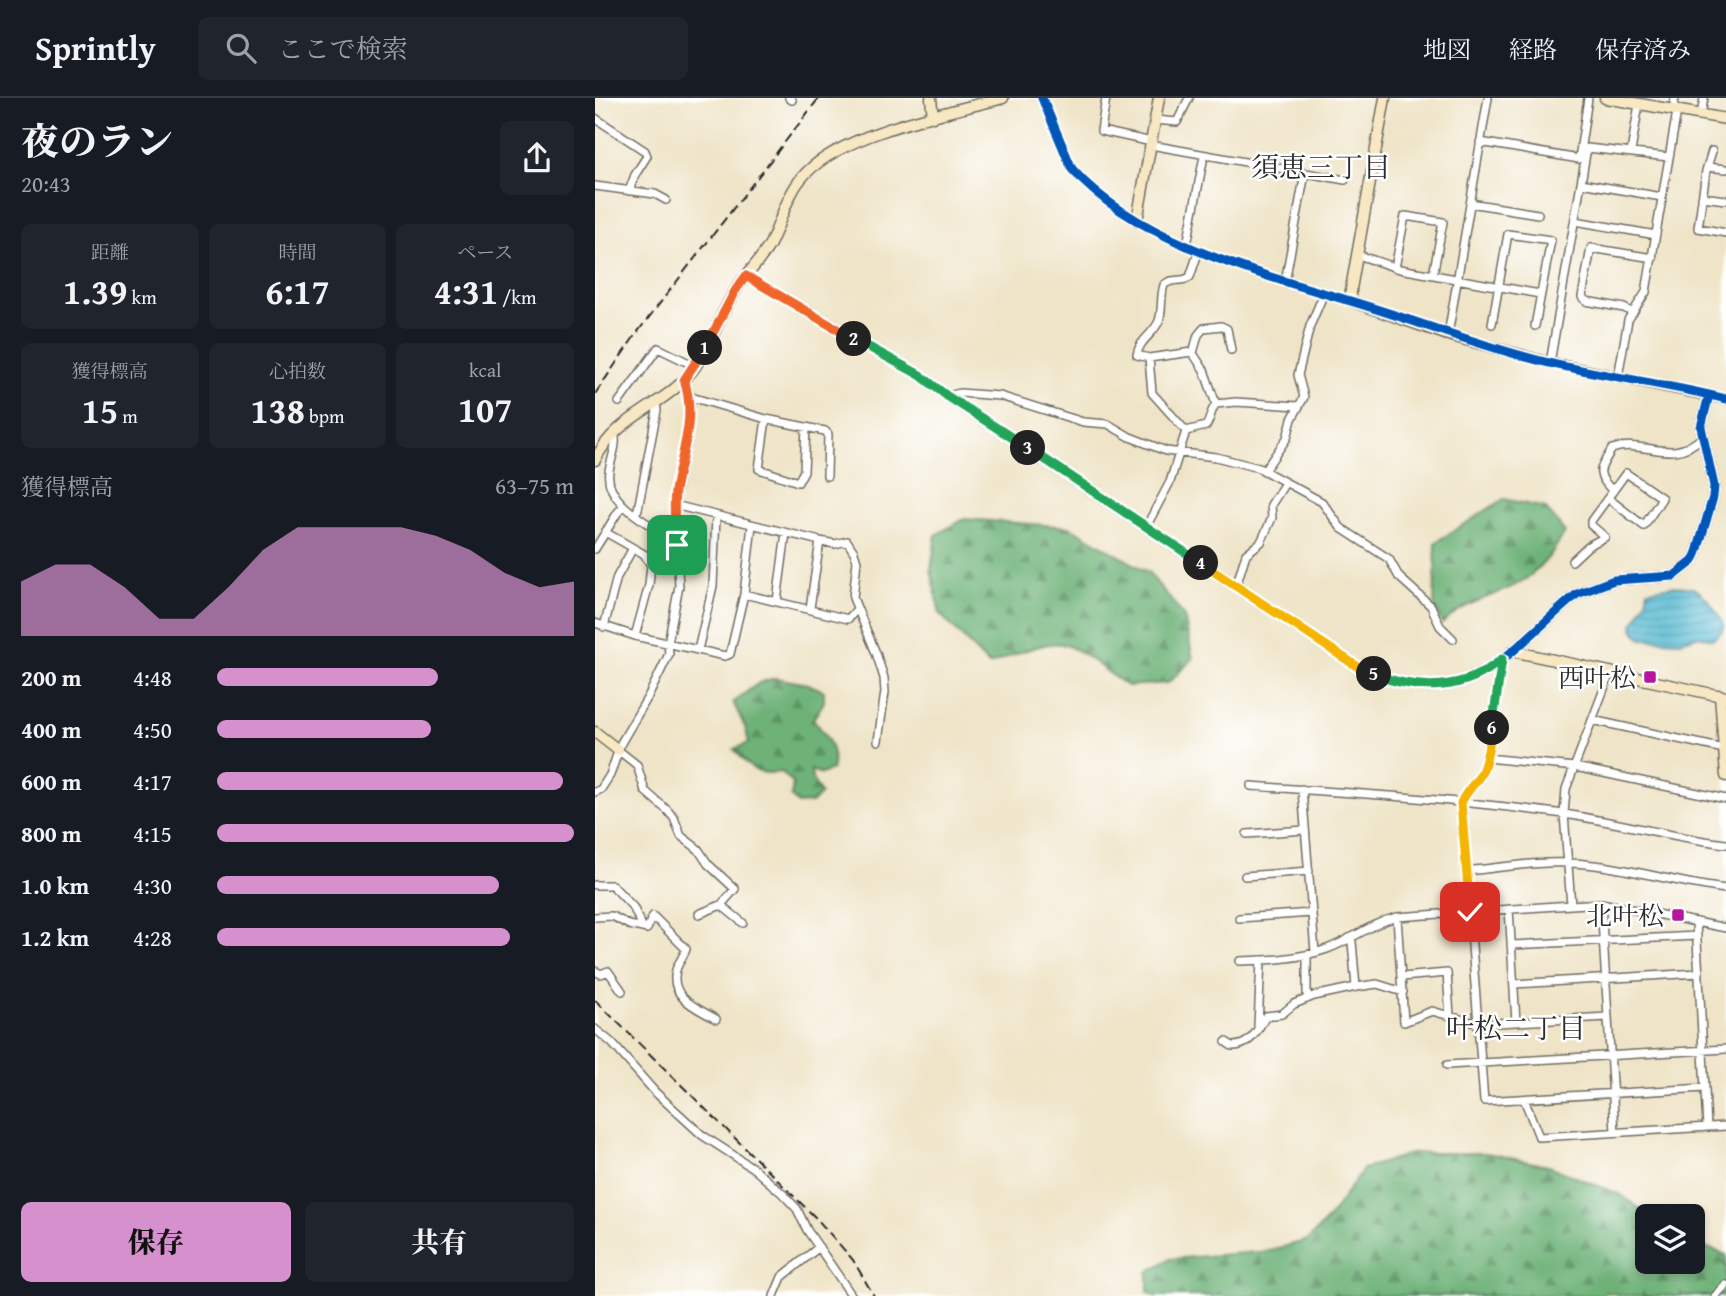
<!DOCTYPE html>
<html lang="ja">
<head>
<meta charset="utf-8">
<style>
	:root { --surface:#171b24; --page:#20242c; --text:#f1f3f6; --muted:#9ea1a6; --line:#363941; --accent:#d690ce }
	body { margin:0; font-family:"Gentium Book Plus","Noto Serif JP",serif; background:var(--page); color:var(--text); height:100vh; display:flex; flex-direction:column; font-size:26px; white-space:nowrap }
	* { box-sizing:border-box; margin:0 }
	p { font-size:23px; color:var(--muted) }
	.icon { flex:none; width:38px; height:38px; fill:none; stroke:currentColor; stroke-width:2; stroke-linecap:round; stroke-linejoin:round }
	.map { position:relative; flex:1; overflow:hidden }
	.drawer { display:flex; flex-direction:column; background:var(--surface); width:595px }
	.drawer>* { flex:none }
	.tools { position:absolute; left:1040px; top:1106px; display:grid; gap:14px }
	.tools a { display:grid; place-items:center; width:70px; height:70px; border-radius:10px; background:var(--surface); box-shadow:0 4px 10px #0003; font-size:35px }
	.pin { position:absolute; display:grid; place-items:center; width:60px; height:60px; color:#fff; margin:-30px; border-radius:14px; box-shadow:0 4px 10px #0006 }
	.km { position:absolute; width:35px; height:35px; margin:-18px; border-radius:50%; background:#222; color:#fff; font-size:19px; line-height:35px; text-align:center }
	.round { display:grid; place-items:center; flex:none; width:74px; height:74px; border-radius:10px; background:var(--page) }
	.overview { display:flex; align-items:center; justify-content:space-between; height:119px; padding:0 21px }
	h1 { font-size:38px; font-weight:800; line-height:52px }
	.figures { display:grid; grid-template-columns:repeat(3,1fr); gap:10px; height:119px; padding:7px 21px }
	.figures div { display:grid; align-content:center; border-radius:10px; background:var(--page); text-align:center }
	.figures b { font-size:35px; font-weight:800 }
	.figures small { font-size:19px; font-weight:400 }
	.figures p { font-size:19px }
	.chart { height:196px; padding:14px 21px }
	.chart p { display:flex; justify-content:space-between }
	.chart svg { width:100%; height:126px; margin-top:7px; fill:var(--accent); opacity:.7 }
	.cta { display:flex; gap:14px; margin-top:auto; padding:14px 21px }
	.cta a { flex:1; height:80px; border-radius:10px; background:var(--accent); color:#111; font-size:28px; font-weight:800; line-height:80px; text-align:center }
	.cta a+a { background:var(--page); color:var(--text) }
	ul { padding:0 21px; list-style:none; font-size:23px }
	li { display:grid; grid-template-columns:112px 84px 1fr; align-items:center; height:52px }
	li i { height:18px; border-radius:9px; background:var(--accent) }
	header { display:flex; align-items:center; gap:42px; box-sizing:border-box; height:98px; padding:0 35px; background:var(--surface); border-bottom:2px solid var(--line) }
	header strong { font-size:33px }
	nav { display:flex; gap:38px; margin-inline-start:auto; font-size:24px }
	.search { width:490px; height:63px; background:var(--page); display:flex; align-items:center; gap:18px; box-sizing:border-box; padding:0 24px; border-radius:10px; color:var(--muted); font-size:26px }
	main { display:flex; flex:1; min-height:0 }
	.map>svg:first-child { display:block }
	.forest { fill:url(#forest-firs); stroke:#4c6e52; stroke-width:2 }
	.water { fill:url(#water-rules); stroke:#3f727e; stroke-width:2 }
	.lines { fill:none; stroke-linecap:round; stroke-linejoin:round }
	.street-casing { stroke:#706c62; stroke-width:10 }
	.secondary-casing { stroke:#706c62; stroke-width:13 }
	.street { stroke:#fff; stroke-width:7 }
	.secondary { stroke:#f7e8c3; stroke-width:10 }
	.rail { stroke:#2b2b2b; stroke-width:2; stroke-dasharray:10 5; stroke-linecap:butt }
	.cycleway-casing { stroke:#fff; stroke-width:13 }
	.cycleway { stroke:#0057b8; stroke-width:9 }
	.split-1-casing { stroke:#fff; stroke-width:14 }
	.split-2-casing { stroke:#fff; stroke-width:14 }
	.split-3-casing { stroke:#fff; stroke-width:14 }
	.split-4-casing { stroke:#fff; stroke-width:14 }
	.split-5-casing { stroke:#fff; stroke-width:14 }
	.split-6-casing { stroke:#fff; stroke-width:14 }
	.split-7-casing { stroke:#fff; stroke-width:14 }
	.split-1 { stroke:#f0652b; stroke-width:9 }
	.split-2 { stroke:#f0652b; stroke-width:9 }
	.split-3 { stroke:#22a559; stroke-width:9 }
	.split-4 { stroke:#22a559; stroke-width:9 }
	.split-5 { stroke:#f5b400; stroke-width:9 }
	.split-6 { stroke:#22a559; stroke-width:9 }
	.split-7 { stroke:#f5b400; stroke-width:9 }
	.poi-dot { fill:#b5179e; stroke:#fff; stroke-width:2.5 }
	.labels { text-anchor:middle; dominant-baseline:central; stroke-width:5; stroke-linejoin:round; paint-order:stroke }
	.poi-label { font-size:26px; fill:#2b2b2b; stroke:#fff; text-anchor:end }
	.neighbourhood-label { font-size:28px; fill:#2b2b2b; stroke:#fff }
</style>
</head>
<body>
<header>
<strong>Sprintly</strong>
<div class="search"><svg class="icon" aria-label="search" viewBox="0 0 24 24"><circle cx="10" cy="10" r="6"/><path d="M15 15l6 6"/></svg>ここで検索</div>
<nav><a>地図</a><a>経路</a><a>保存済み</a></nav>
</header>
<main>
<section class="drawer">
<div class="overview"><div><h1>夜のラン</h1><p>20:43</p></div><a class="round"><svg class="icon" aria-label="share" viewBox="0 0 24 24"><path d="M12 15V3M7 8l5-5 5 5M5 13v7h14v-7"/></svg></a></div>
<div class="figures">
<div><p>距離</p><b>1.39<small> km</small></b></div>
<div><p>時間</p><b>6:17</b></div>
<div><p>ペース</p><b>4:31<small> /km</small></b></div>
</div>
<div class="figures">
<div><p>獲得標高</p><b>15<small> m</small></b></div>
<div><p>心拍数</p><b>138<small> bpm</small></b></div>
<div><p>kcal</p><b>107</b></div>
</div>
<div class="chart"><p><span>獲得標高</span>63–75 m</p>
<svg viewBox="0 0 160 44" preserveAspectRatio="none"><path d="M0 44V25L10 19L20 19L30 27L40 38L50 38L60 27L70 14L80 6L90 6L100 6L110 6L120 9L130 14L140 22L150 27L160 25V44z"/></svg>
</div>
<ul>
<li><b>200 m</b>4:48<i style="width:62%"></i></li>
<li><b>400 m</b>4:50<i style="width:60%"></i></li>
<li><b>600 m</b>4:17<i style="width:97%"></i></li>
<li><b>800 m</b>4:15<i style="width:100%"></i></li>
<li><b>1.0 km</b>4:30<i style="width:79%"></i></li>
<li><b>1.2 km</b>4:28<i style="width:82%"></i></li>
</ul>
<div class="cta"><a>保存</a><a>共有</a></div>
</section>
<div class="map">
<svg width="1131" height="1198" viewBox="0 0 1131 1198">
	<defs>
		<pattern id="forest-firs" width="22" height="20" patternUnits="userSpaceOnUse" patternTransform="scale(1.75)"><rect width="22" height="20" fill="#6eb278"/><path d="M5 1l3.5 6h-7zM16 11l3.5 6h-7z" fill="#5b9163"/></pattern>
		<pattern id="water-rules" width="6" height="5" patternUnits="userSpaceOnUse" patternTransform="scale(1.75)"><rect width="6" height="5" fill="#53b9d1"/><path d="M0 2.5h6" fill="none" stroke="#4597aa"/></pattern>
	</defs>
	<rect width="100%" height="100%" fill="#fff"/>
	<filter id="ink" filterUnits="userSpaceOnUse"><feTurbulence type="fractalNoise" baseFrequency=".0143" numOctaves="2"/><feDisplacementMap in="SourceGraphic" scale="14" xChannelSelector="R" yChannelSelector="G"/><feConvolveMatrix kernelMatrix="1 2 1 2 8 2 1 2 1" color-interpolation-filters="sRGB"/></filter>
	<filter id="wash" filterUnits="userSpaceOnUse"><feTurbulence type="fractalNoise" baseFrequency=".00686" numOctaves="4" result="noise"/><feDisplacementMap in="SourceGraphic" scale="28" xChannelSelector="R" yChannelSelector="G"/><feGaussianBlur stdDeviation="1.57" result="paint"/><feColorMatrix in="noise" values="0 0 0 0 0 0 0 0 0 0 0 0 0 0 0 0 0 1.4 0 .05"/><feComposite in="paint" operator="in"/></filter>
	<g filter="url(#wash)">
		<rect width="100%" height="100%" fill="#efe4c7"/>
		<!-- forest -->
		<path class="forest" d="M909,401L950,410L970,434C959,453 947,470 928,483C902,499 868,503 847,526L839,506L841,444Z
			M369,421L475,429L554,475L589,518L598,561L573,585L532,588C514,576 487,551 467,546C450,542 411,560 394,567L345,516L336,472L341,437Z
			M180,580L213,586L229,593V604L218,621C230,636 243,652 237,672L226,676L216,672L217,681L226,696L216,705L203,706L196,699L198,685L187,674C160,678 156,671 139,651L154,645L150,629L138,604L164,585Z
			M818,1055H892L953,1068L1026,1097L1055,1118H1052V1164H1097V1144L1131,1157V1198H1028L1011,1194L1006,1198H560L553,1194V1174L575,1161L674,1153L713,1142L734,1120L768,1071Z"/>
		<!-- water -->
		<path class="water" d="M1076,488C1083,489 1093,488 1100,491C1109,494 1127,520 1129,529L1127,533L1118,541L1102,538L1086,543L1047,541L1038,531V527L1051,503L1053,492Z"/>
	</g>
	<g filter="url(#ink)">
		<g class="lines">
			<defs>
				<path id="street" d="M194,0L197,2
					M447,0C455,19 468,59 479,73C528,138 679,181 756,203
					M511,0L506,33L557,44
					M1078,12L1080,0
					M1106,17L1109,0
					M0,20L50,53L52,58L40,77L34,93
					M560,22L582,24L594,0
					M885,44L984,61L993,0
					M556,47L750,82
					M1117,53L1111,73L1103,130L1131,135
					M1036,54L1044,6
					M1112,69L1131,71
					M986,85L1067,99
					M0,88L60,96L71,102
					M1107,99L1131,102
					M875,105L943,116
					M980,123L1061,137
					M592,147L608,63
					M763,157L805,171L945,196
					M800,170L810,118L848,124L838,177
					M690,184L710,75
					M1038,215L1029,210L991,203L987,199L996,150L1058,160
					M897,226L913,136L956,142L940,228
					M853,237L893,0
					M598,255L603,237L609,230L626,228L632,231L636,252
					M554,260L557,295L591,333
					M955,265L992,50L1074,59
					M1023,279L1033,222L1051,194L1082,13
					M352,298L365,295L405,298L488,324L513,326L535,339L571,353L621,359L664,370L727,404L746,430L794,461L804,479L836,508L845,528L858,541
					M96,299L171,321L230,333L233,336L232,378
					M24,304L63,250L100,268
					M621,306L641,304L704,308
					M171,321L164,371L203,384L209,373L211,330
					M19,334C23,347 16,360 14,373C9,403 50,423 71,438H81
					M669,373L692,340L697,321L709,299L703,277L715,228L729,195
					M1018,393C999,375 1005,371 1017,351C1050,340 1077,369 1107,339
					M79,407L225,443L240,446L252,443L259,454L262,463L258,500L281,555L289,580L290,594L283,643
					M40,416L43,411L62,312L61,303
					M551,429L575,384L591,333L611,328C616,321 615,313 621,306L609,272L597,254L554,260L542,257C544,242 558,237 564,223C568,211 565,199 569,187C577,179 587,185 595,179L604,152
					M10,434L49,456L56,467L54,487L40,538
					M0,451L23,414L29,408
					M977,463L993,448L1010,439L996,427V423L1031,375L1067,400L1049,428L1014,401
					M641,488L651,456L666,444L677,420L676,407L690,385
					M149,496L253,521L262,511
					M182,503L191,435
					M215,510L225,443
					M0,525L40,538L130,558L135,556L149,496L157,427
					M9,529L22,479L38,450
					M103,552L118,488L121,418
					M907,561L892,660L887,674L866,705L889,1003L1110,990
					M997,622L1129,651
					M23,652L42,667L50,693L72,712L79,720L86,738L103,751L113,766L140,791L126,807L104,816
					M892,660L980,669L1131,701
					M656,688C760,695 866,702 969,716C1023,724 1076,739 1131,746
					M707,691L720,854
					M0,694L6,691L15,677L26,645L54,597L74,556L73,545L84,488L79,407L94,325L96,299L89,282
					M652,736L710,732
					M871,773C905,770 941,763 975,765C1027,767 1079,785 1131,791
					M650,778L714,773
					M0,787H17L38,809L48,830
					M1006,805L1020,1034
					M126,807L148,825
					M976,807L969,716L971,691L1015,575
					M914,811L921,924
					M0,819L17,818L34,827L52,831L58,818L91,851C89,858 83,865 81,872C74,900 102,910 121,921
					M802,819L809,924L837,913L883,926L1013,919
					M644,820L717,815
					M1101,824L1112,1029
					M754,840L757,844L761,889
					M916,847L1102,838
					M712,858V901
					M645,863C674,862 704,861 732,851C757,842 776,825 802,819L1006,805L1131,830
					M0,873L6,876L13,873L27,893
					M807,879L852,875L855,918
					M919,886L1104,875
					M663,928L666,862
					M0,931L17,945L60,994L107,1037L158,1070L188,1096L202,1111L212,1132L257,1198
					M631,944L637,948C655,949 663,931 671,918L687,916L699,906L719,898L761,889L782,886L808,894
					M852,967L1131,951
					M929,1001L944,1039L1131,1028
					M179,1198L187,1179L224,1149
					M1120,1198L1131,1187"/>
				<path id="secondary" d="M336,0L338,19
					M790,0L756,191V203L853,237L955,265L1131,301
					M1010,0L1131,21
					M542,123L564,0
					M151,178L325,277L352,298L763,569C876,618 902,563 982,496L1019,482L1079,478L1098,463L1102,454L1118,399L1119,388L1106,329L1114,297
					M0,362C23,316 68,310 97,273C115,249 124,219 140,193C150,177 165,164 175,146C186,124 192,94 211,75C251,34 352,15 408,0
					M917,553L1131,599
					M1125,597L1131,678
					M0,634L23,652"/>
			</defs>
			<!-- street casing -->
			<use href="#street" class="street-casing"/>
			<!-- secondary casing -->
			<use href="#secondary" class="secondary-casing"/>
			<!-- street -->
			<use href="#street" class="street"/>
			<!-- secondary -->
			<use href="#secondary" class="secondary"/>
			<!-- rail -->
			<path class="rail" d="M0,296L41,236L224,0
				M0,902L222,1121L258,1162L279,1198"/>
			<defs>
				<path id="cycleway" d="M447,0L477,71C539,142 664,176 752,202C820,222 884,248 954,265C1013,279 1073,286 1131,301
					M151,178L325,277L352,298L763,569C876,618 902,563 982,496L1019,482L1079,478L1098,463L1102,454L1118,399L1119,388L1106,329L1114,297"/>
			</defs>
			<!-- cycleway casing -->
			<use href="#cycleway" class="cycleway-casing"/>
			<!-- cycleway -->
			<use href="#cycleway" class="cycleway"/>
		</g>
	</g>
	<g class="lines" filter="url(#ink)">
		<defs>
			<path id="split-1" d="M82,447C80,429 78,411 80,393C86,356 102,319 89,282L110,250"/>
			<path id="split-2" d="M110,250L140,193L151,178L259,241"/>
			<path id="split-3" d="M259,241L325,277L352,298L433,350"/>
			<path id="split-4" d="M433,350L606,465"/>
			<path id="split-5" d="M606,465L763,569L779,576"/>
			<path id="split-6" d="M779,576C824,594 870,593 907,561L897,630"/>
			<path id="split-7" d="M875,814L866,705C871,693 880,686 886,676C893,662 894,645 897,630"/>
		</defs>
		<!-- split-1 casing -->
		<use href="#split-1" class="split-1-casing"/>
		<!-- split-2 casing -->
		<use href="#split-2" class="split-2-casing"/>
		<!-- split-3 casing -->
		<use href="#split-3" class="split-3-casing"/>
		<!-- split-4 casing -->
		<use href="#split-4" class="split-4-casing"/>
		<!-- split-5 casing -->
		<use href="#split-5" class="split-5-casing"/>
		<!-- split-6 casing -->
		<use href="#split-6" class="split-6-casing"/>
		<!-- split-7 casing -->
		<use href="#split-7" class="split-7-casing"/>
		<!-- split-1 -->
		<use href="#split-1" class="split-1"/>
		<!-- split-2 -->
		<use href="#split-2" class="split-2"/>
		<!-- split-3 -->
		<use href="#split-3" class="split-3"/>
		<!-- split-4 -->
		<use href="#split-4" class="split-4"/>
		<!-- split-5 -->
		<use href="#split-5" class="split-5"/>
		<!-- split-6 -->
		<use href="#split-6" class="split-6"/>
		<!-- split-7 -->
		<use href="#split-7" class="split-7"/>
	</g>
	<!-- markers -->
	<g class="poi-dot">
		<rect x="1048" y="572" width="14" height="14" rx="3.5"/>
		<rect x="1076" y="810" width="14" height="14" rx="3.5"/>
	</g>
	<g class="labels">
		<!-- poi labels -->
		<g class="poi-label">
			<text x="1041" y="579">西叶松</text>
			<text x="1069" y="817">北叶松</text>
		</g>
		<!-- neighbourhood labels -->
		<g class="neighbourhood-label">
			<text x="726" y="68">須恵三丁目</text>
			<text x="921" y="929">叶松二丁目</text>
		</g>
	</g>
</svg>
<div class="tools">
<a><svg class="icon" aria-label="layers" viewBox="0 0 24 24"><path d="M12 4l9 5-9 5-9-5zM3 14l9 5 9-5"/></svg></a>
</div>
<div class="pin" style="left:82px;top:447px;background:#1e9e55"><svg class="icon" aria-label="arrive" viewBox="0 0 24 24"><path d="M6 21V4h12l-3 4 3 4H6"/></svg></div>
<div class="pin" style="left:875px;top:814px;background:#d93025"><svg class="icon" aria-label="check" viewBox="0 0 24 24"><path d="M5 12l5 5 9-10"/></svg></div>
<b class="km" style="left:110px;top:250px">1</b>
<b class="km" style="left:259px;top:241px">2</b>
<b class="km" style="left:433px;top:350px">3</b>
<b class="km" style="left:606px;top:465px">4</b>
<b class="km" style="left:779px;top:576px">5</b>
<b class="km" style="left:897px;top:630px">6</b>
</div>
</main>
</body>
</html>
